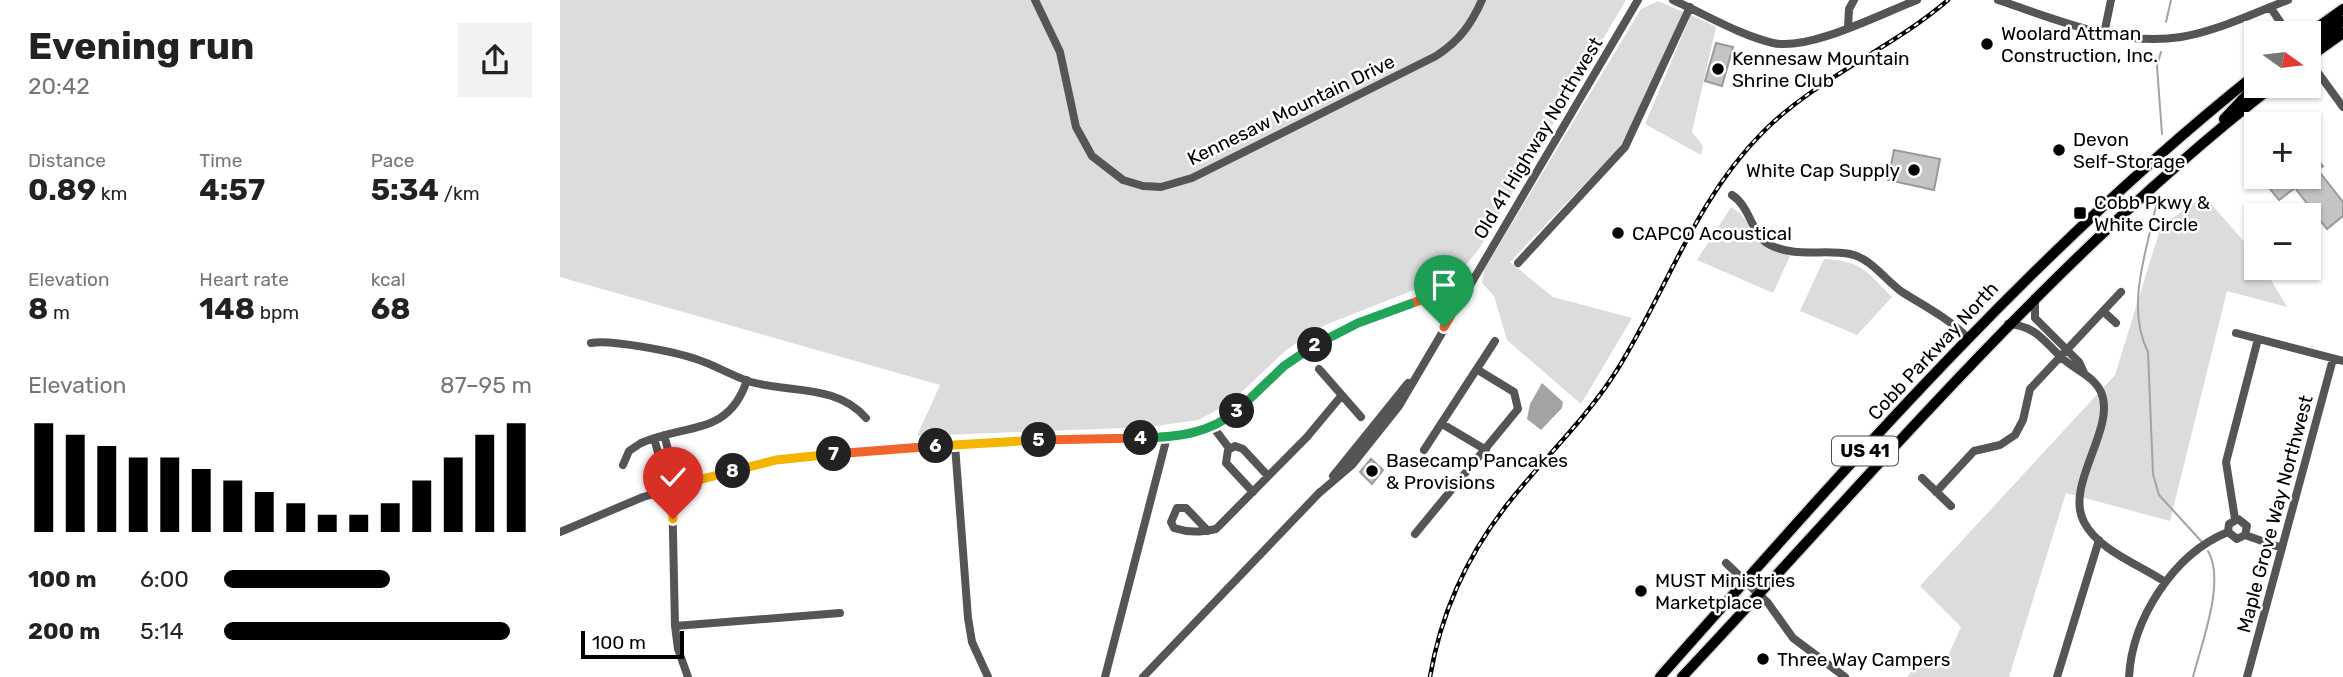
<!DOCTYPE html>
<html lang="en">
<head>
<meta charset="utf-8">
<style>
	:root { --surface:#fff; --page:#f2f2f2; --text:#222; --muted:#767676; --accent:#000 }
	body { margin:0; font-family:Rubik,sans-serif; background:var(--page); color:var(--text); height:100vh; display:flex; flex-direction:column; font-size:26px; white-space:nowrap }
	* { box-sizing:border-box; margin:0 }
	p { font-size:23px; color:var(--muted) }
	.icon { flex:none; width:38px; height:38px; fill:none; stroke:currentColor; stroke-width:2; stroke-linecap:round; stroke-linejoin:round }
	.map { position:relative; flex:1; overflow:hidden }
	.side { display:flex; flex-direction:column; background:var(--surface); width:560px }
	.side>* { flex:none }
	.needle { width:46px; rotate:104deg }
	.tools { position:absolute; left:1684px; top:21px; display:grid; gap:14px }
	.tools a { display:grid; place-items:center; width:77px; height:77px; border-radius:0px; background:var(--surface); box-shadow:0 2px 5px #0004; font-size:35px }
	.scale { position:absolute; left:21px; bottom:18px; width:103px; box-sizing:border-box; padding-left:7px; border:4px solid #000; border-top:0; font-size:19px; line-height:24px; white-space:nowrap; color:#000; -webkit-text-stroke:5px #fff; paint-order:stroke }
	.pin { position:absolute; display:grid; place-items:center; width:60px; height:60px; color:#fff; margin:-72px -30px; border-radius:50% 50% 50% 0; rotate:-45deg; box-shadow:0 0 7px #0007 }
	.pin .icon { rotate:45deg }
	.km { position:absolute; width:35px; height:35px; margin:-18px; border-radius:50%; background:#222; color:#fff; font-size:19px; line-height:35px; text-align:center }
	.round { display:grid; place-items:center; flex:none; width:74px; height:74px; border-radius:0px; background:var(--page) }
	.overview { display:flex; align-items:center; justify-content:space-between; height:119px; padding:0 28px }
	h1 { font-size:38px; font-weight:700; line-height:52px }
	.figures { display:grid; grid-template-columns:repeat(3,1fr); gap:10px; height:119px; padding:7px 28px }
	.figures div { display:grid; align-content:center }
	.figures b { font-size:30px; font-weight:700 }
	.figures small { font-size:19px; font-weight:400 }
	.figures p { font-size:19px }
	.chart { height:196px; padding:14px 28px }
	.chart p { display:flex; justify-content:space-between }
	.chart svg { width:100%; height:126px; margin-top:7px; stroke:var(--accent); stroke-width:6 }
	ul { padding:0 28px; list-style:none; font-size:23px }
	li { display:grid; grid-template-columns:112px 84px 1fr; align-items:center; height:52px }
	li i { height:18px; border-radius:9px; background:var(--accent) }
	main { display:flex; flex:1; min-height:0 }
	.map>svg:first-child { display:block }
	.green { fill:#dcdcdc }
	.water { fill:#a3a3a3 }
	.lines { fill:none; stroke-linecap:round; stroke-linejoin:round }
	.stream { stroke:#a3a3a3; stroke-width:2 }
	.building { fill:#c4c4c4; stroke:#999; stroke-width:2 }
	.major-casing { stroke:#dbdbdb; stroke-width:13 }
	.minor { stroke:#555; stroke-width:8 }
	.major { stroke:#000; stroke-width:10 }
	.rail-casing { stroke:#000; stroke-width:4.5 }
	.rail { stroke:#fff; stroke-width:2; stroke-dasharray:5; stroke-linecap:butt }
	.split-1-casing { stroke:#fff; stroke-width:14 }
	.split-2-casing { stroke:#fff; stroke-width:14 }
	.split-3-casing { stroke:#fff; stroke-width:14 }
	.split-4-casing { stroke:#fff; stroke-width:14 }
	.split-5-casing { stroke:#fff; stroke-width:14 }
	.split-6-casing { stroke:#fff; stroke-width:14 }
	.split-7-casing { stroke:#fff; stroke-width:14 }
	.split-8-casing { stroke:#fff; stroke-width:14 }
	.split-9-casing { stroke:#fff; stroke-width:14 }
	.split-1 { stroke:#f0652b; stroke-width:9 }
	.split-2 { stroke:#22a559; stroke-width:9 }
	.split-3 { stroke:#22a559; stroke-width:9 }
	.split-4 { stroke:#22a559; stroke-width:9 }
	.split-5 { stroke:#f0652b; stroke-width:9 }
	.split-6 { stroke:#f5b400; stroke-width:9 }
	.split-7 { stroke:#f0652b; stroke-width:9 }
	.split-8 { stroke:#f5b400; stroke-width:9 }
	.split-9 { stroke:#f5b400; stroke-width:9 }
	.poi-dot { fill:#000; stroke:#fff; stroke-width:2.5 }
	.labels { text-anchor:middle; dominant-baseline:central; stroke-width:5; stroke-linejoin:round; paint-order:stroke }
	.shield { fill:#fff; stroke:#4c4c4c; stroke-width:2 }
	.shield-label { font-size:18px; font-weight:bold; fill:#000 }
	.poi-label { font-size:19px; fill:#000; stroke:#fff; text-anchor:start }
	.street-label { font-size:19px; fill:#000; stroke:#fff }
</style>
</head>
<body>
<main>
<section class="side">
<div class="overview"><div><h1>Evening run</h1><p>20:42</p></div><a class="round"><svg class="icon" aria-label="share" viewBox="0 0 24 24"><path d="M12 15V3M7 8l5-5 5 5M5 13v7h14v-7"/></svg></a></div>
<div class="figures">
<div><p>Distance</p><b>0.89<small> km</small></b></div>
<div><p>Time</p><b>4:57</b></div>
<div><p>Pace</p><b>5:34<small> /km</small></b></div>
</div>
<div class="figures">
<div><p>Elevation</p><b>8<small> m</small></b></div>
<div><p>Heart rate</p><b>148<small> bpm</small></b></div>
<div><p>kcal</p><b>68</b></div>
</div>
<div class="chart"><p><span>Elevation</span>87–95 m</p>
<svg viewBox="0 0 160 44" preserveAspectRatio="none"><path d="M5 44V6M15 44V10M25 44V14M35 44V18M45 44V18M55 44V22M65 44V26M75 44V30M85 44V34M95 44V38M105 44V38M115 44V34M125 44V26M135 44V18M145 44V10M155 44V6"/></svg>
</div>
<ul>
<li><b>100 m</b>6:00<i style="width:54%"></i></li>
<li><b>200 m</b>5:14<i style="width:93%"></i></li>
</ul>
</section>
<div class="map">
<svg width="1783" height="677" viewBox="0 0 1783 677">
	<rect width="100%" height="100%" fill="#fff"/>
	<!-- green -->
	<path class="green" d="M0,0H1066L919,249L905,266L892,275L765,325L726,350L669,404L638,420L588,427L357,436L380,385L0,277Z
		M1098,1L1123,12L1074,122L1058,149L950,262L993,297L1072,318L1021,404L947,340L934,296L922,283L924,270L1081,9Z
		M1131,15L1156,27L1132,132L1143,146L1141,155L1085,124Z
		M1644,196L1696,255V268H1704L1727,307L1667,291L1610,521L1506,493L1449,677H1347L1364,655L1388,656L1401,627L1360,586L1555,375L1601,226Z
		M1171,207C1200,225 1183,243 1230,256L1213,293L1137,260Z
		M1264,259C1302,261 1306,271 1332,297L1297,335L1240,311Z"/>
	<!-- water -->
	<path class="water" d="M982,383L1003,402L1002,408L981,430L967,419L970,404Z"/>
	<g class="lines">
		<!-- stream -->
		<path class="stream" d="M1606,22L1611,0
			M1601,52L1597,66L1602,134
			M1598,196C1589,246 1564,304 1588,352L1593,474L1599,495L1642,542
			M1633,677C1641,645 1666,581 1648,551"/>
	</g>
	<!-- building -->
	<path class="building" d="M1156,43L1173,47L1162,86L1145,81Z
		M1748,148L1763,166L1758,170L1783,202V216L1767,229L1735,188L1719,200L1703,180L1707,177H1748Z
		M1334,150L1380,159L1374,190L1328,180Z
		M811,459L823,470L812,484L800,472Z"/>
	<g class="lines">
		<defs>
			<path id="major" d="M1748,34L1783,9
				M1748,46L1783,21
				M1748,58L1783,33
				M1664,119L1696,85
				M1100,677C1288,465 1474,251 1696,74
				M1122,677C1315,472 1490,260 1713,86"/>
		</defs>
		<!-- major casing -->
		<use href="#major" class="major-casing"/>
		<!-- minor -->
		<path class="minor" d="M475,0L500,52L516,127L532,156L563,180L583,186L601,187L632,178L876,56C899,41 911,25 922,0
			M1113,0C1145,14 1179,35 1213,43C1250,51 1320,14 1357,0
			M1438,0C1496,19 1558,47 1621,37C1657,31 1694,13 1728,0
			M1710,7L1728,33
			M1288,27L1289,9L1294,0
			M1544,34L1551,0
			M1748,59L1783,107
			M1172,195C1191,207 1191,235 1210,245C1236,258 1264,249 1290,254C1311,258 1326,281 1342,292C1366,307 1388,318 1408,338
			M958,263L1065,147L1130,7
			M1475,298V318L1519,362L1524,373
			M1543,311L1556,323
			M1448,324C1475,326 1482,339 1501,357C1513,369 1533,375 1541,392C1557,428 1504,485 1524,522C1538,550 1580,565 1605,582
			M1676,333L1783,361
			M31,343C50,339 116,352 136,359C155,365 172,376 191,382C230,393 277,384 306,418
			M759,369L801,417
			M884,425L926,450
			M653,427L669,448
			M104,435L118,485
			M94,438L108,489
			M395,445L408,618L412,642L428,677
			M864,450L935,341
			M63,465L69,451L81,443C127,423 169,436 187,380
			M773,476L848,383
			M1362,478L1391,506
			M112,487L115,626L118,649L128,677
			M693,492L666,463L668,450L675,446L683,449L708,476
			M1376,492L1414,451L1440,445L1455,435L1463,420L1470,389L1561,292
			M758,494L792,465L839,406L1078,0
			M1675,519L1666,462L1698,339
			M648,531L626,508H617L611,522L614,528C629,533 641,532 656,529L747,437L782,395
			M0,532L83,497L216,460L395,445L634,434C673,422 694,392 724,366C760,334 858,292 906,290
			M1668,532L1669,524L1678,519L1687,526L1685,535
			M1668,532L1677,539L1685,535
			M855,534L958,409L954,392L918,370
			M1685,535L1722,548
			M1166,563L1208,603L1233,638L1285,677
			M115,626L280,613
			M545,677L607,437
			M583,677L760,492
			M1497,677L1539,540
			M1569,677C1572,620 1613,554 1668,532
			M1687,677L1773,359"/>
		<!-- major -->
		<use href="#major" class="major"/>
		<defs>
			<path id="rail" d="M870,677C881,612 909,552 950,501C985,457 1027,418 1057,370C1107,290 1135,200 1203,132C1258,77 1330,50 1388,0"/>
		</defs>
		<!-- rail casing -->
		<use href="#rail" class="rail-casing"/>
		<!-- rail -->
		<use href="#rail" class="rail"/>
	</g>
	<g class="lines">
		<defs>
			<path id="split-1" d="M850,304L880,293L906,289L884,327"/>
			<path id="split-2" d="M755,345L798,323L850,304"/>
			<path id="split-3" d="M677,411L724,366L755,345"/>
			<path id="split-4" d="M581,438C618,437 648,434 677,411"/>
			<path id="split-5" d="M479,440L581,438"/>
			<path id="split-6" d="M376,446L479,440"/>
			<path id="split-7" d="M274,454L376,446"/>
			<path id="split-8" d="M173,471L216,460L274,454"/>
			<path id="split-9" d="M113,519L112,487L173,471"/>
		</defs>
		<!-- split-1 casing -->
		<use href="#split-1" class="split-1-casing"/>
		<!-- split-2 casing -->
		<use href="#split-2" class="split-2-casing"/>
		<!-- split-3 casing -->
		<use href="#split-3" class="split-3-casing"/>
		<!-- split-4 casing -->
		<use href="#split-4" class="split-4-casing"/>
		<!-- split-5 casing -->
		<use href="#split-5" class="split-5-casing"/>
		<!-- split-6 casing -->
		<use href="#split-6" class="split-6-casing"/>
		<!-- split-7 casing -->
		<use href="#split-7" class="split-7-casing"/>
		<!-- split-8 casing -->
		<use href="#split-8" class="split-8-casing"/>
		<!-- split-9 casing -->
		<use href="#split-9" class="split-9-casing"/>
		<!-- split-1 -->
		<use href="#split-1" class="split-1"/>
		<!-- split-2 -->
		<use href="#split-2" class="split-2"/>
		<!-- split-3 -->
		<use href="#split-3" class="split-3"/>
		<!-- split-4 -->
		<use href="#split-4" class="split-4"/>
		<!-- split-5 -->
		<use href="#split-5" class="split-5"/>
		<!-- split-6 -->
		<use href="#split-6" class="split-6"/>
		<!-- split-7 -->
		<use href="#split-7" class="split-7"/>
		<!-- split-8 -->
		<use href="#split-8" class="split-8"/>
		<!-- split-9 -->
		<use href="#split-9" class="split-9"/>
	</g>
	<!-- markers -->
	<g class="poi-dot">
		<circle cx="1427" cy="44" r="7"/>
		<circle cx="1158" cy="69" r="7"/>
		<circle cx="1499" cy="150" r="7"/>
		<circle cx="1354" cy="170" r="7"/>
		<rect x="1513" y="206" width="14" height="14" rx="3.5"/>
		<circle cx="1058" cy="233" r="7"/>
		<circle cx="812" cy="471" r="7"/>
		<circle cx="1081" cy="591" r="7"/>
		<circle cx="1203" cy="659" r="7"/>
	</g>
	<g class="labels">
		<!-- shield labels -->
		<rect class="shield" x="1272" y="436.5" width="66" height="29" rx="5"/>
		<g class="shield-label">
			<text x="1305" y="451">US 41</text>
		</g>
		<!-- poi labels -->
		<g class="poi-label">
			<text x="1441" y="33">Woolard Attman<tspan x="1441" dy="22">Construction, Inc.</tspan></text>
			<text x="1172" y="58">Kennesaw Mountain<tspan x="1172" dy="22">Shrine Club</tspan></text>
			<text x="1513" y="139">Devon<tspan x="1513" dy="22">Self-Storage</tspan></text>
			<text x="1340" y="170" text-anchor="end">White Cap Supply</text>
			<text x="1534" y="202">Cobb Pkwy &amp;<tspan x="1534" dy="22">White Circle</tspan></text>
			<text x="1072" y="233">CAPCO Acoustical</text>
			<text x="826" y="460">Basecamp Pancakes<tspan x="826" dy="22">&amp; Provisions</tspan></text>
			<text x="1095" y="580">MUST Ministries<tspan x="1095" dy="22">Marketplace</tspan></text>
			<text x="1217" y="659">Three Way Campers</text>
		</g>
		<!-- street labels -->
		<g class="street-label">
			<text transform="translate(731 110) rotate(-26)">Kennesaw Mountain Drive</text>
			<text transform="translate(978 138) rotate(-59)">Old 41 Highway Northwest</text>
			<text transform="translate(1373 351) rotate(-47)">Cobb Parkway North</text>
			<text transform="translate(1715 514) rotate(-75)">Maple Grove Way Northwest</text>
		</g>
	</g>
</svg>
<div class="tools">
<a><svg class="needle" viewBox="-14 -14 28 28"><path d="M0-13l5 13h-10z" fill="#e53935"/><path d="M0 13l5-13h-10z" fill="#767676"/></svg></a>
<a>+</a>
<a>−</a>
</div>
<div class="scale">100 m</div>
<div class="pin" style="left:884px;top:327px;background:#1e9e55"><svg class="icon" aria-label="arrive" viewBox="0 0 24 24"><path d="M6 21V4h12l-3 4 3 4H6"/></svg></div>
<div class="pin" style="left:113px;top:519px;background:#d93025"><svg class="icon" aria-label="check" viewBox="0 0 24 24"><path d="M5 12l5 5 9-10"/></svg></div>
<b class="km" style="left:755px;top:345px">2</b>
<b class="km" style="left:677px;top:411px">3</b>
<b class="km" style="left:581px;top:438px">4</b>
<b class="km" style="left:479px;top:440px">5</b>
<b class="km" style="left:376px;top:446px">6</b>
<b class="km" style="left:274px;top:454px">7</b>
<b class="km" style="left:173px;top:471px">8</b>
</div>
</main>
</body>
</html>
